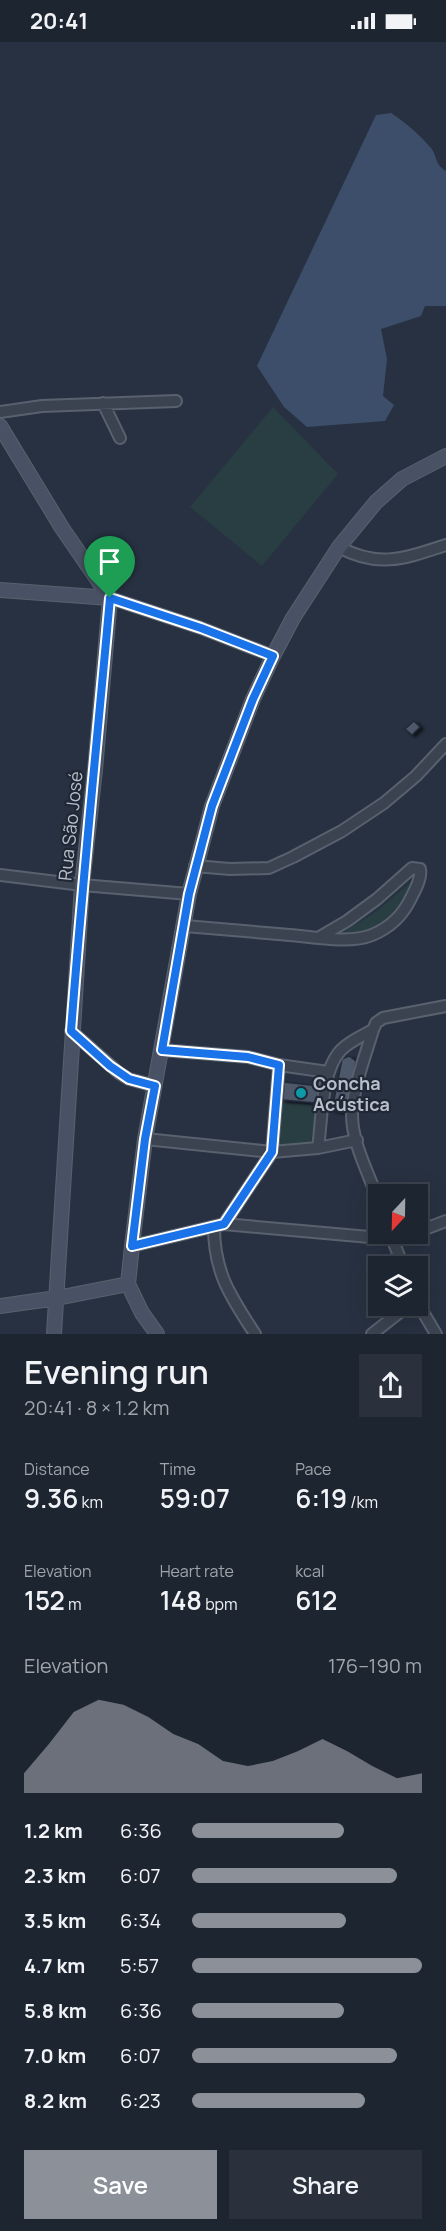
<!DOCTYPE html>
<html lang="en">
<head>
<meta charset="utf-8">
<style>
	:root { --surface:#1d2531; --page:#2a313d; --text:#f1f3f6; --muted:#a0a5ab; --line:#3b424d; --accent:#8c9099 }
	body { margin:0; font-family:Manrope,sans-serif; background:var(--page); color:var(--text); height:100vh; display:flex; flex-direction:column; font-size:22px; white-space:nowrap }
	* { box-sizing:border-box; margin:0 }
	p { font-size:20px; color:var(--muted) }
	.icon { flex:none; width:33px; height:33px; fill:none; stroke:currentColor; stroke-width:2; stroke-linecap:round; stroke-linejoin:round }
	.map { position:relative; height:1292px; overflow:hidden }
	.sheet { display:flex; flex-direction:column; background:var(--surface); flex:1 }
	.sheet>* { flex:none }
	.needle { width:39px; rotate:202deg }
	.buttons { position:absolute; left:368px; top:1142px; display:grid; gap:12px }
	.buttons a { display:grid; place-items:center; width:60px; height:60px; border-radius:0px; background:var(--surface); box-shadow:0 6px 24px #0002,0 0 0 2px var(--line); font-size:30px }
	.pin { position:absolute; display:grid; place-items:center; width:51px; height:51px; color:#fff; margin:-62px -26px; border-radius:50% 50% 50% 0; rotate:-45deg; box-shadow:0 0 6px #0007 }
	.pin .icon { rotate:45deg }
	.round { display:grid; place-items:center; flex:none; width:63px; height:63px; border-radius:0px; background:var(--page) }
	.overview { display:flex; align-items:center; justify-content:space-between; height:102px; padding:0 24px }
	h1 { font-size:33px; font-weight:600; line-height:45px }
	.figures { display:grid; grid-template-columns:repeat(3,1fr); gap:9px; height:102px; padding:6px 24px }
	.figures div { display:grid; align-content:center }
	.figures b { font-size:26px; font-weight:600 }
	.figures small { font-size:16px; font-weight:400 }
	.figures p { font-size:16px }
	.chart { height:168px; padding:12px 24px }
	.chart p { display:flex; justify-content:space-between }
	.chart svg { width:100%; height:108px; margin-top:6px; fill:var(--accent); opacity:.7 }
	.primary-button { display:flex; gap:12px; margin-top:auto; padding:12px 24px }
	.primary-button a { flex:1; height:69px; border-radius:0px; background:var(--accent); color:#fff; font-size:24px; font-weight:600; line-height:69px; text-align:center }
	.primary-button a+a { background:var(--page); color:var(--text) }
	ul { padding:0 24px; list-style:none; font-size:20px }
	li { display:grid; grid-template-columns:96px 72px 1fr; align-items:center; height:45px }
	li i { height:15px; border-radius:8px; background:var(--accent) }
	.status { display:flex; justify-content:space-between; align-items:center; height:42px; padding:0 30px; background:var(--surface); direction:ltr }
	.status svg { height:16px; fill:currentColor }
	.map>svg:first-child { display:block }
	.green { fill:#293e42 }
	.water { fill:#3d4e6a }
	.building { fill:#4d586a; stroke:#222a38; stroke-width:1.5; filter:url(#shadow) }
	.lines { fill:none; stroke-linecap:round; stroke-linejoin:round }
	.street-casing { stroke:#59616e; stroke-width:14 }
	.secondary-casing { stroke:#59616e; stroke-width:16 }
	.street { stroke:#3b4351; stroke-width:10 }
	.secondary { stroke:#495264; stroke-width:14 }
	.route-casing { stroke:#fff; stroke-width:12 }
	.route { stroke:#1a73e8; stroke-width:8 }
	.culture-dot { fill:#0f9aa8; stroke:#202836; stroke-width:2 }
	.labels { text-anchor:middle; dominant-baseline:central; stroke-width:4.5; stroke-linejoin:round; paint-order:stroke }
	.street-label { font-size:18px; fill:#b8bfcb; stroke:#202836 }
	.poi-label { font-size:18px; font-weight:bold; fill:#b8bfcb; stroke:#202836; text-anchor:start }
</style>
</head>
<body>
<div class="status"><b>20:41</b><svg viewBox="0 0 49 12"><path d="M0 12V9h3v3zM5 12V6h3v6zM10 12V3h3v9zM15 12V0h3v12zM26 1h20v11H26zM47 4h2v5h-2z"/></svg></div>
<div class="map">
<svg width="446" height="1292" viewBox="0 0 446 1292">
	<defs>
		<filter id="shadow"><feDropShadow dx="3.5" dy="2" stdDeviation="1.5" flood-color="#0009"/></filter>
	</defs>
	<rect width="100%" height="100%" fill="#273141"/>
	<!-- green -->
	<path class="green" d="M273,365L338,432L262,524L190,465Z
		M417,835L403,866L367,894L340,892L377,869Z
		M282,1061L317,1063L311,1100L280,1104Z"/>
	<!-- water -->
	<path class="water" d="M391,71C406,81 419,92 431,106C438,115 434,122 446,129V264H425L421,274L381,287L387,317L383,354L394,363L385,379L307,385L284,365L257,324L376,73Z"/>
	<!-- building -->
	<path class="building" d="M414,679L420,685L412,693L405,687Z
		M349,1014L356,1019L346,1071L332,1068L342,1017Z
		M284,1040L319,1044L316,1061L283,1058Z"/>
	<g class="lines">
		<defs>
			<path id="street" d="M103,361L120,396
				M0,370L42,364L176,359
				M339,505C379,527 406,516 446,503
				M110,556L201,586L273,614
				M195,824L230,827L269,826L293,815L342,789L384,761L416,734L446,702
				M0,833L82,843L189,852
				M185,884C220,887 255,890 290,893C313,895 350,902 372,893C389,886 403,873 411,856C415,848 422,836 420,827L412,826L377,857L347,879L318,896
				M71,989L119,1031L129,1037L155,1044
				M162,1008L248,1015L279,1023L328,1030
				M145,1097L272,1110L318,1106L357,1098
				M318,1106C322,1078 321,1029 341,1008C350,999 362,994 373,988
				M378,1158C369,1132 352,1101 352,1073C353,1045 365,1015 373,988L376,981L383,976L446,964
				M224,1182L272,1110L279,1023
				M214,1185C214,1231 231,1255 255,1292
				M417,1190L446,1179
				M390,1191L403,1224
				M132,1204L224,1182L392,1197L414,1191
				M417,1260L436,1292
				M372,1292L409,1263"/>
			<path id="secondary" d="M0,384L62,486L110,556L95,728L82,843L54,1292
				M0,548L110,556
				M0,1264L57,1256L128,1242
				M157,1292L142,1271L128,1242L132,1204L145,1097L189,852L212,764L253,657L273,614L293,576L339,505L376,460L402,437L446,414"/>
		</defs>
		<!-- street casing -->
		<use href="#street" class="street-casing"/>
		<!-- secondary casing -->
		<use href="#secondary" class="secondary-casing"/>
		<!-- street -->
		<use href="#street" class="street"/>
		<!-- secondary -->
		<use href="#secondary" class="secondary"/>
	</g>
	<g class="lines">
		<defs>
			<path id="route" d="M110,556L201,586L273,614L253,657L212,764L189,852L162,1008L248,1015L279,1023L272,1110L224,1182L132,1204L145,1097L155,1044L129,1037L110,1024L71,989C82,844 97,700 110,556Z"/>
		</defs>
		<!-- route casing -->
		<use href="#route" class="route-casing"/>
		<!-- route -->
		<use href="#route" class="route"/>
	</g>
	<!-- markers -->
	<circle class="culture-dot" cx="301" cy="1051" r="6"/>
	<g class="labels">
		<!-- street labels -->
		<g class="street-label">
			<text transform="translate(70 784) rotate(-84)">Rua São José</text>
		</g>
		<!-- poi labels -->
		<g class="poi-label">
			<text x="313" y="1041">Concha<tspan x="313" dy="21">Acústica</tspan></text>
		</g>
	</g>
</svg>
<div class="buttons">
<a><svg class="needle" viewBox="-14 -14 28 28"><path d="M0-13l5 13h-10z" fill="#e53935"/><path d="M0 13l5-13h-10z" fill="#a0a5ab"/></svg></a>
<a><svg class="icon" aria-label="layers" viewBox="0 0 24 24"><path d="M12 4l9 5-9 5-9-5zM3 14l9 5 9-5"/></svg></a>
</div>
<div class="pin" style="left:110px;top:556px;background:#1e9e55"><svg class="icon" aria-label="arrive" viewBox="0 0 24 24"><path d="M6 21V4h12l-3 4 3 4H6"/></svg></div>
</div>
<section class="sheet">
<div class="overview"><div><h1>Evening run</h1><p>20:41 · 8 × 1.2 km</p></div><a class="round"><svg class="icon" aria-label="share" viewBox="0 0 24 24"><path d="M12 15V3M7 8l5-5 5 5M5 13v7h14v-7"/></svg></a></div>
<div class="figures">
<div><p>Distance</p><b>9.36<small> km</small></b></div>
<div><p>Time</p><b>59:07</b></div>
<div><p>Pace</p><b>6:19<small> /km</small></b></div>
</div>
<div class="figures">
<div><p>Elevation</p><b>152<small> m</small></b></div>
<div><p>Heart rate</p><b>148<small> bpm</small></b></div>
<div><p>kcal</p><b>612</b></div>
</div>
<div class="chart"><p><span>Elevation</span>176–190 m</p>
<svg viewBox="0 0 160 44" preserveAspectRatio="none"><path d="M0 44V36L10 24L20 11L30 6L40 8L50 13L60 20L70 24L80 31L90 33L100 31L110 27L120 22L130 27L140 33L150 38L160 36V44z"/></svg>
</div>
<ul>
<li><b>1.2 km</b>6:36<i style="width:66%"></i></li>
<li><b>2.3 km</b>6:07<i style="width:89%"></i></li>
<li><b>3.5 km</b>6:34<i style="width:67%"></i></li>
<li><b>4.7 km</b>5:57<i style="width:100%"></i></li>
<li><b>5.8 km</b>6:36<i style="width:66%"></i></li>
<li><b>7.0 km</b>6:07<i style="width:89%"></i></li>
<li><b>8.2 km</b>6:23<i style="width:75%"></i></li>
</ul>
<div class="primary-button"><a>Save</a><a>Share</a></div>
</section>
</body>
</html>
